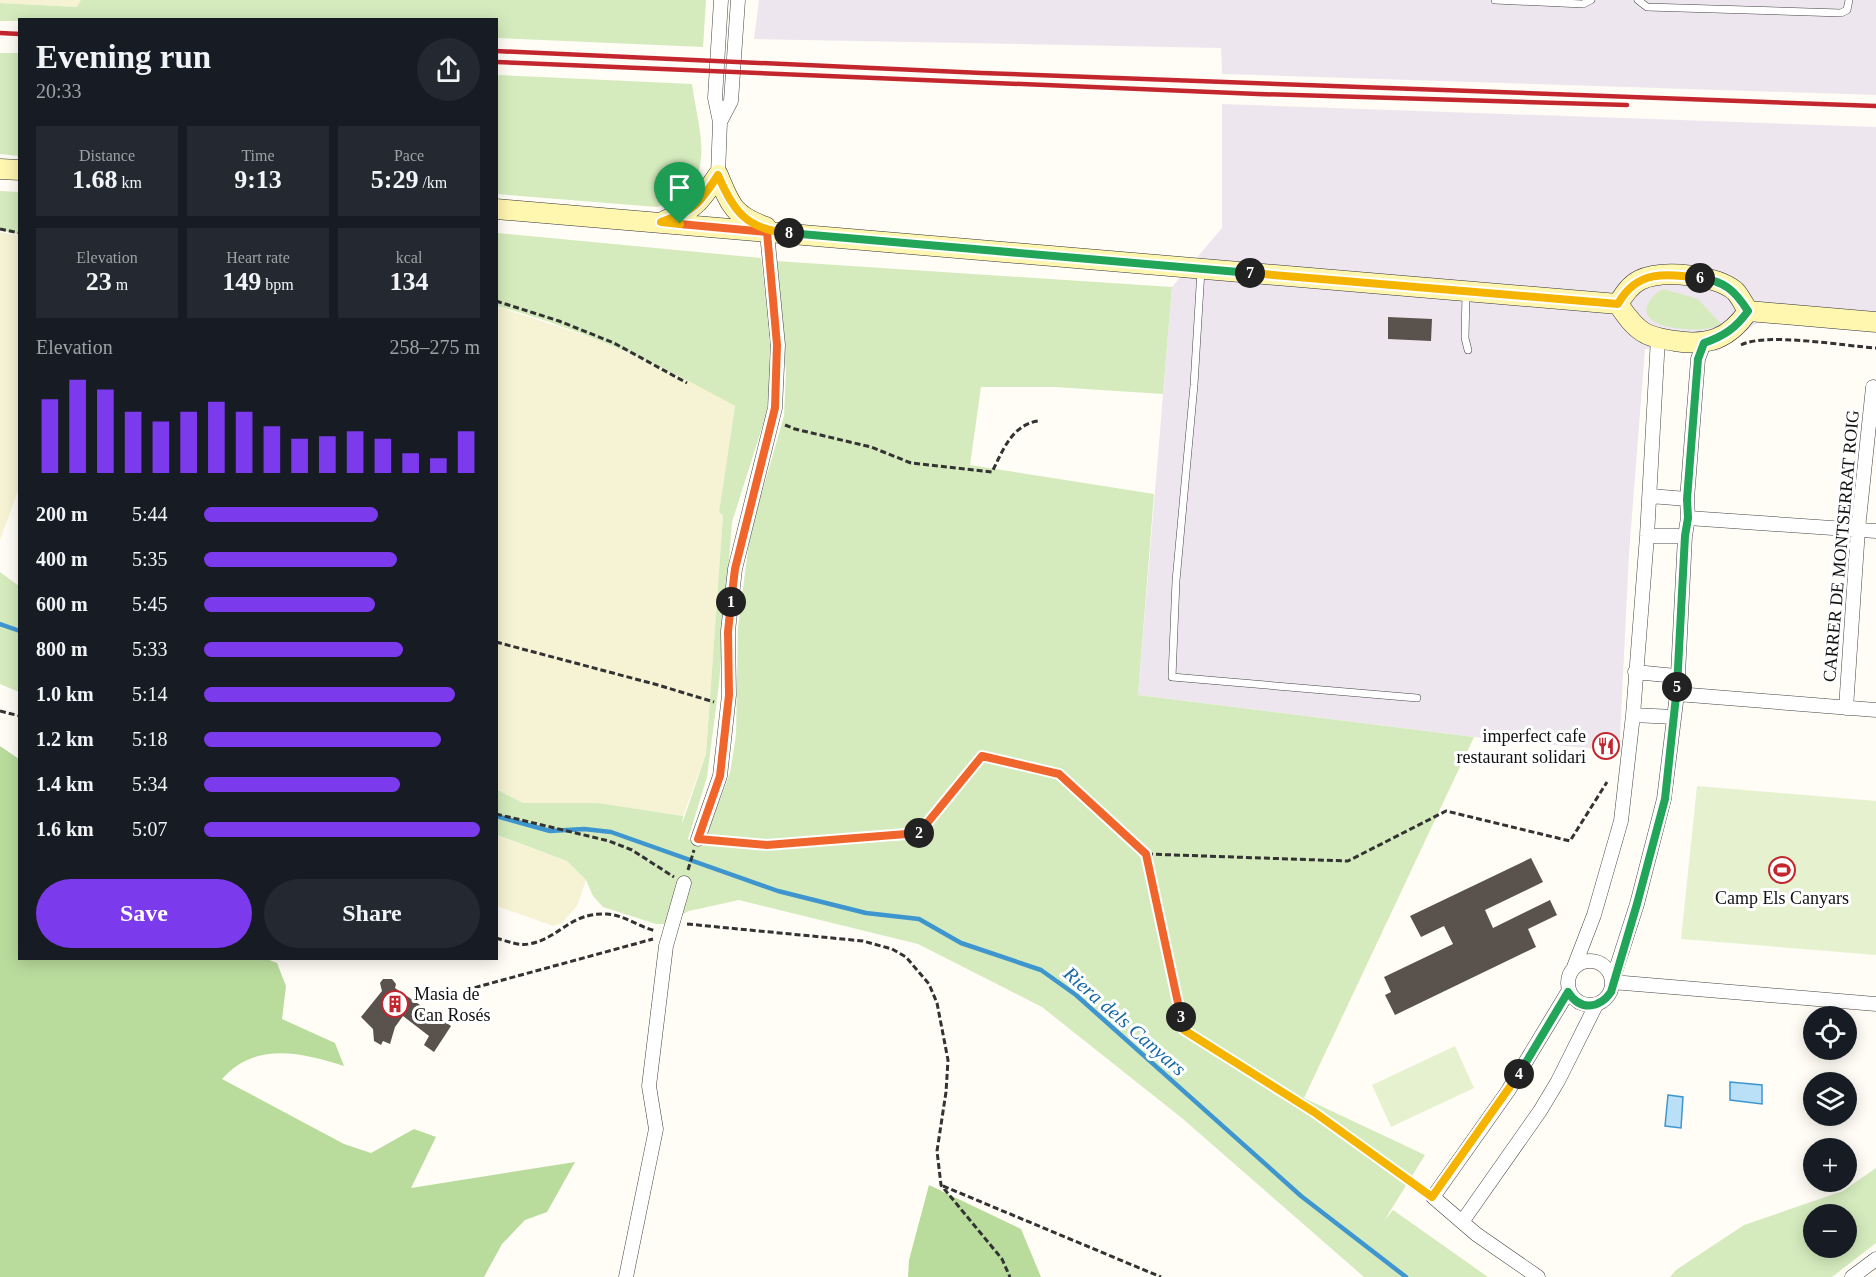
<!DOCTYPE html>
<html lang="en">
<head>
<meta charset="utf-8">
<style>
	:root { --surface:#171b24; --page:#242831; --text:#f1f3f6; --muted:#9ea1a6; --accent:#7c3aed }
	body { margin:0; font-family:"Times New Roman",serif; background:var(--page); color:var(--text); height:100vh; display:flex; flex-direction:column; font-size:22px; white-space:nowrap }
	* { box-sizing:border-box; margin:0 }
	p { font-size:20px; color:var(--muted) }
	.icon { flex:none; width:33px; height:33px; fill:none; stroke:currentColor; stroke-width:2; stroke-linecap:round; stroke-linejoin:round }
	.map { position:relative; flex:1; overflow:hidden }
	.drawer { position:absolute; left:18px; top:18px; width:480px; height:942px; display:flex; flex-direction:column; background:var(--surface); border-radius:0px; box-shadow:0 3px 15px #0003 }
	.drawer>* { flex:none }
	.tools { position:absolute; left:1803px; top:1006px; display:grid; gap:12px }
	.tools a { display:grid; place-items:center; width:54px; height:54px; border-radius:50%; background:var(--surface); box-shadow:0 3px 15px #0003; font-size:30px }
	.pin { position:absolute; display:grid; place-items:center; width:51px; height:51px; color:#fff; margin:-62px -26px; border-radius:50% 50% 50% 0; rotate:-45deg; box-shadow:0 0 6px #0007 }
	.pin .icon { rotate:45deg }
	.km { position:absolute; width:30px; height:30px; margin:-15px; border-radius:50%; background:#222; color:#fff; font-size:16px; line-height:30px; text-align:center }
	.round { display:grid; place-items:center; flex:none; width:63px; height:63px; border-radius:32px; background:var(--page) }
	.overview { display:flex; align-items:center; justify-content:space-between; height:102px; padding:0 18px }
	h1 { font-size:33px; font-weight:600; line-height:45px }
	.stats { display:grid; grid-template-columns:repeat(3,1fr); gap:9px; height:102px; padding:6px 18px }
	.stats div { display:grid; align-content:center; border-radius:0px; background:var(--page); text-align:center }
	.stats b { font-size:26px; font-weight:600 }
	.stats small { font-size:16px; font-weight:400 }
	.stats p { font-size:16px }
	.chart { height:168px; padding:12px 18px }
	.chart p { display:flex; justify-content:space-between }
	.chart svg { width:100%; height:108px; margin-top:6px; stroke:var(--accent); stroke-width:6 }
	.action { display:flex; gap:12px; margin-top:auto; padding:12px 18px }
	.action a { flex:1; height:69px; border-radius:36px; background:var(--accent); color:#fff; font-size:24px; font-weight:600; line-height:69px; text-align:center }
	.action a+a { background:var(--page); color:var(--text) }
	ul { padding:0 18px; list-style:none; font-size:20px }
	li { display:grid; grid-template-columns:96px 72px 1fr; align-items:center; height:45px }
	li i { height:15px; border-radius:8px; background:var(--accent) }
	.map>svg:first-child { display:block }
	.industrial { fill:#eee6ef }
	.farmland { fill:#f6f3d4 }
	.green { fill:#d5ebbd; fill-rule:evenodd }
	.forest { fill:#b9dc9c }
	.pitch { fill:#e6f2cf }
	.water { fill:#b9e0f7; stroke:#3f96cf; stroke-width:1.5 }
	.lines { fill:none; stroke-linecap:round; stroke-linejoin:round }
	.stream { stroke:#3f96cf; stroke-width:4.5 }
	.building { fill:#5a524d }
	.lane-casing { stroke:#444; stroke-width:8 }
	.street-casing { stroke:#444; stroke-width:15 }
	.secondary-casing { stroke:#333; stroke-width:21 }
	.path { stroke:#333; stroke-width:3; stroke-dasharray:6 3; stroke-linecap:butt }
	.lane { stroke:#fff; stroke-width:7 }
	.street { stroke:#fff; stroke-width:14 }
	.secondary { stroke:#fff6b0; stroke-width:20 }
	.rail { stroke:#c4262e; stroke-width:4.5 }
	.split-1-casing { stroke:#fff; stroke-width:12 }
	.split-2-casing { stroke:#fff; stroke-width:12 }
	.split-3-casing { stroke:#fff; stroke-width:12 }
	.split-4-casing { stroke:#fff; stroke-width:12 }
	.split-5-casing { stroke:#fff; stroke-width:12 }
	.split-6-casing { stroke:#fff; stroke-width:12 }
	.split-7-casing { stroke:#fff; stroke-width:12 }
	.split-8-casing { stroke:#fff; stroke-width:12 }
	.split-9-casing { stroke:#fff; stroke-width:12 }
	.split-1 { stroke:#f0652b; stroke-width:8 }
	.split-2 { stroke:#f0652b; stroke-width:8 }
	.split-3 { stroke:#f0652b; stroke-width:8 }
	.split-4 { stroke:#f5b400; stroke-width:8 }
	.split-5 { stroke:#22a559; stroke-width:8 }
	.split-6 { stroke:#22a559; stroke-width:8 }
	.split-7 { stroke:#f5b400; stroke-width:8 }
	.split-8 { stroke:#22a559; stroke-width:8 }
	.split-9 { stroke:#f5b400; stroke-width:8 }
	.labels { text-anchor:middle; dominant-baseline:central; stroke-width:6; stroke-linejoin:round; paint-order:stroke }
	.street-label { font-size:18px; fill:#111; stroke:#fff }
	.poi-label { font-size:18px; fill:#111; stroke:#fff; text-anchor:end }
	.water-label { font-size:20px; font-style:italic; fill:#1768a6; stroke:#fff }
</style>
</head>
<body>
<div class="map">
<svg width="1876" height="1277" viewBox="0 0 1876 1277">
	<rect width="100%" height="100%" fill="#fffdf5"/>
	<!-- industrial -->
	<path class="industrial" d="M759,0H1876V95L1222,74L1221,48L754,39Z
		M1222,104L1876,127V329L1760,321L1718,351L1645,349L1629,554L1620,737L1617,751L1474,737L1138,695L1172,287L1222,228Z"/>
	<!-- farmland -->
	<path class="farmland" d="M0,0H81L78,7L0,3Z
		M0,232L20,236L19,491H18L0,540Z
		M496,306L602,341L703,388L735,406L719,512L723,515L706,754L683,816L598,803H522L497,789Z
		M496,835L567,861L586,880L577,906L562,923L553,926L497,906Z"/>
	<!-- green -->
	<path class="green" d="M81,0H706L703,47L497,38L496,20L0,21V3L77,7Z
		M0,53H19V156L0,154Z
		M497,75L692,84C699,135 721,187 657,207L497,194Z
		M0,191L19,192V234L0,230Z
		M497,233L761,258L773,357L766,415L732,522L719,684L707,777L688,839L703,845L730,773L736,735L738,627L750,534L784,416L786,372L776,261L1172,287L1163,394L1055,387H981L970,465L1154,494L1138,695L1474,737L1304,1098L1425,1155L1384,1221L1393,1210L1488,1277H1364L1183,1119L1042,1007L918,944L739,900L689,911L664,924H656L603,907L593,896L586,880L567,861L497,835L496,789L523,803H598L683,816L682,824L706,754L723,515L719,512L735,406C660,364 580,329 497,306Z
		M1663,289L1698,299L1721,324C1708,333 1671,330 1657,323C1637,314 1649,296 1663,289Z
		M0,572L19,586V692L0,684Z
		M1876,1168V1243L1832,1277H1670L1676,1270L1744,1225L1843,1191ZM1814,1215H1846V1248H1814Z"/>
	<!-- forest -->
	<path class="forest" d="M0,746L19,759L20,958L267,959L277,963L286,986L282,1019L335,1043L344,1066C302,1053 255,1041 222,1079L344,1144L371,1153L414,1129L436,1137L411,1188L575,1162L547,1212L525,1220L502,1244L484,1277H0Z
		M929,1185L1021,1229L1041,1277H908L909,1260Z"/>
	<!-- pitch -->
	<path class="pitch" d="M1697,786L1876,801V955L1681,939Z
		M1455,1046L1474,1088L1391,1127L1372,1085Z"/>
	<!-- water -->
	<path class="water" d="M1730,1082L1762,1085V1104L1730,1100Z
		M1668,1095L1683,1097L1681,1128L1665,1126Z"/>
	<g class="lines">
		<!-- stream -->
		<path class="stream" d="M0,624L20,631
			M496,816L550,831L584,829L611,832L778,891L866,913L919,919L961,943L1041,970L1076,995L1301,1196L1406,1277"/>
	</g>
	<!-- building -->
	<path class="building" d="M1388,317L1432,319L1431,341L1388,339Z
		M1531,858L1543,882L1485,910L1493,928L1550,900L1557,915L1528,929L1536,947L1395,1015L1385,995L1391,992L1384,977L1453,944L1444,926L1421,937L1410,916Z
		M383,979H392L396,984L395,988L451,1026L434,1052L424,1045L429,1036L403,1016L395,1027L390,1044L383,1041L381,1045L374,1041L373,1029L361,1017L382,991L380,983Z"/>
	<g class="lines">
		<defs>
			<path id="lane" d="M1495,0L1583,4L1591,0
				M1638,0L1647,7L1841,13L1847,10L1849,0
				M1201,270L1194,385L1176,581L1172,677L1417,698
				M1466,293L1465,338L1468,350"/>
			<path id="street" d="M720,122L731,101L738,0
				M718,175L720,122L715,98L721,0
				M1650,496L1687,499
				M1688,518L1876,531
				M1647,536H1685
				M1635,672L1676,676
				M1677,694L1876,710
				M1846,708L1858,529L1873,387
				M1633,715L1674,717
				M698,839L720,776L729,695L728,631L735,569L775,408L778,345L767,233
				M1568 983a22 22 0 1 1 44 0a22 22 0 1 1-44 0Z
				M1574,967L1594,915L1621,821L1633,715L1647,536L1658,338
				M1612,982L1637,904L1664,799L1677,694L1685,536L1688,518L1687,499L1698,359L1704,343
				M1612,982L1876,1004
				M1462,1222L1540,1111L1558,1081L1596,1005
				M626,1277L656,1129L649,1086L666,946L684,883
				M1538,1277L1476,1234L1433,1197L1508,1091L1568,992
				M1852,1277L1876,1259"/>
			<path id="secondary" d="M0,169L20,170
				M718,175C730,205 734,216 766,227
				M496,209L1618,304
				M666,220C694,211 702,199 718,175
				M1618,304C1625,314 1632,325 1643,332C1652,338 1664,339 1675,341C1708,346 1729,339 1748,311
				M1618,304C1624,294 1630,285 1640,280C1663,269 1716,275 1735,291C1740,296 1744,305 1748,311
				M1748,311L1876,322"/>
		</defs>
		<!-- lane casing -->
		<use href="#lane" class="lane-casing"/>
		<!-- street casing -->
		<use href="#street" class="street-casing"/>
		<!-- secondary casing -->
		<use href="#secondary" class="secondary-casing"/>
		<!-- path -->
		<path class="path" d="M0,229L20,233
			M496,301L559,321L614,343L687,383
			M1741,345C1766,332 1845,346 1876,348
			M785,425L795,429L871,447L911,463L992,472C1003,450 1012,425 1038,421
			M496,642L658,685L714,702
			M0,711L20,716
			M496,814L609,841L632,850L674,877
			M713,840L767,845L917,835L982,756L1059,774L1146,854L1184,1030L1314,1112L1423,1190
			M1147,854L1348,861L1446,811L1570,841L1607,782
			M688,870L694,850
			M687,924L863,941L892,949L906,957L929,984L937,1003L948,1060L946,1092L937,1151L941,1185L1002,1259L1010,1277
			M496,938C507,941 518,946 529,944C559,939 570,912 607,914C624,915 639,927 656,931
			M466,990L653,939
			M943,1186L1161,1277"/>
		<!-- lane -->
		<use href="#lane" class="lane"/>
		<!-- street -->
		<use href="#street" class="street"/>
		<!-- secondary -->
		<use href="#secondary" class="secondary"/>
		<!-- rail -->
		<path class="rail" d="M0,33L20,34
			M496,51L982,73L1876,106
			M496,62L1258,94L1627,105"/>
	</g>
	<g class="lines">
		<defs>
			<path id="split-1" d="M680,224L767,232L777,345L775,408L735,569L731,602"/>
			<path id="split-2" d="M731,602L728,632L729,695L720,776L698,839L767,845L919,833"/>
			<path id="split-3" d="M919,833L982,756L1059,774L1146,854L1181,1017"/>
			<path id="split-4" d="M1181,1017L1184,1030L1314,1112L1432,1197L1519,1074"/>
			<path id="split-5" d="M1519,1074L1568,992C1580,1011 1599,1009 1611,992L1637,904L1665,799L1677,687"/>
			<path id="split-6" d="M1677,687L1685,536L1688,518L1687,499L1698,359L1704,343C1724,336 1736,328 1748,311C1735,291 1725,281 1700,278"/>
			<path id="split-7" d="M1250,273L1618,304C1636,270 1667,273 1700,278"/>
			<path id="split-8" d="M789,233L1250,273"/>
			<path id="split-9" d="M680,224L661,222C694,211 700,203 718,175C733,211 747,230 789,233"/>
		</defs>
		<!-- split-1 casing -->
		<use href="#split-1" class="split-1-casing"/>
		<!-- split-2 casing -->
		<use href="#split-2" class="split-2-casing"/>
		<!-- split-3 casing -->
		<use href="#split-3" class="split-3-casing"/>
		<!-- split-4 casing -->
		<use href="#split-4" class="split-4-casing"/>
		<!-- split-5 casing -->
		<use href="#split-5" class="split-5-casing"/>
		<!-- split-6 casing -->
		<use href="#split-6" class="split-6-casing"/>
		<!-- split-7 casing -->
		<use href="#split-7" class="split-7-casing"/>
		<!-- split-8 casing -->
		<use href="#split-8" class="split-8-casing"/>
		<!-- split-9 casing -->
		<use href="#split-9" class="split-9-casing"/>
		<!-- split-1 -->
		<use href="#split-1" class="split-1"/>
		<!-- split-2 -->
		<use href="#split-2" class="split-2"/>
		<!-- split-3 -->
		<use href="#split-3" class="split-3"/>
		<!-- split-4 -->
		<use href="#split-4" class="split-4"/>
		<!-- split-5 -->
		<use href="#split-5" class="split-5"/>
		<!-- split-6 -->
		<use href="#split-6" class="split-6"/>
		<!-- split-7 -->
		<use href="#split-7" class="split-7"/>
		<!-- split-8 -->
		<use href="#split-8" class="split-8"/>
		<!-- split-9 -->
		<use href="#split-9" class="split-9"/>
	</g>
	<!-- icons -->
	<defs>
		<symbol id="restaurant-ring" viewBox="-11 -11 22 22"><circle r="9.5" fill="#fff" stroke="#c4262e" stroke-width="1.5"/><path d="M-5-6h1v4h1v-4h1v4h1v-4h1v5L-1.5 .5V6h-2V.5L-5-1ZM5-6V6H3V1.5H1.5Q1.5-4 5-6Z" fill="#c4262e"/></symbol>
		<symbol id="stadium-ring" viewBox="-11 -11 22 22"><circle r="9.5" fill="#fff" stroke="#c4262e" stroke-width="1.5"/><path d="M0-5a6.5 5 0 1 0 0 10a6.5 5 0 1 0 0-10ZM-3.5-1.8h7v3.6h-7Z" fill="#c4262e"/></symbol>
		<symbol id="building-ring" viewBox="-11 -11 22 22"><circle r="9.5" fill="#fff" stroke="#c4262e" stroke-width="1.5"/><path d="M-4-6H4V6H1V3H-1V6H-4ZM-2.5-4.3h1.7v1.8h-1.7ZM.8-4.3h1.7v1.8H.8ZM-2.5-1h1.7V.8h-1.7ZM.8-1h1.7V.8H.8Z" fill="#c4262e"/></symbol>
	</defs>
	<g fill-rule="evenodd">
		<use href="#restaurant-ring" x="1591" y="731" width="30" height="30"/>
		<use href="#stadium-ring" x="1767" y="855" width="30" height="30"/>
		<use href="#building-ring" x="380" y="989" width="30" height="30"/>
	</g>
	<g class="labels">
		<!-- street labels -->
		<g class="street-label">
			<text transform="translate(1841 546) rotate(-85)">CARRER DE MONTSERRAT ROIG</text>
		</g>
		<!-- poi labels -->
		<g class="poi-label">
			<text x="1586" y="736">imperfect cafe<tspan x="1586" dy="21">restaurant solidari</tspan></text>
			<text x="1782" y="898" text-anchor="middle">Camp Els Canyars</text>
			<text x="414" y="994" text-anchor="start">Masia de<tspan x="414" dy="21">Can Rosés</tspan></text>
		</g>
		<!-- water labels -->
		<g class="water-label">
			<text transform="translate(1125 1021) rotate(41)">Riera dels Canyars</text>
		</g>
	</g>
</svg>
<div class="tools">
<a><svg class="icon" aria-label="locate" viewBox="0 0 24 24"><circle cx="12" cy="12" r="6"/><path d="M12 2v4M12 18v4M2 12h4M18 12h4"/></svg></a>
<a><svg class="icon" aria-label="layers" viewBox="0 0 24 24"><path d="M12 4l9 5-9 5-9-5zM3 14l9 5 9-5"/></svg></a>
<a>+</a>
<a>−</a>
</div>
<div class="pin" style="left:680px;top:224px;background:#1e9e55"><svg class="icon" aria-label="arrive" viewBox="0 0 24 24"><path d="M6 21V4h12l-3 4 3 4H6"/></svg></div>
<b class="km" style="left:731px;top:602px">1</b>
<b class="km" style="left:919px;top:833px">2</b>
<b class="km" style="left:1181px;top:1017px">3</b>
<b class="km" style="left:1519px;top:1074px">4</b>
<b class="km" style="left:1677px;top:687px">5</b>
<b class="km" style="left:1700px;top:278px">6</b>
<b class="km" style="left:1250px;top:273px">7</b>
<b class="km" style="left:789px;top:233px">8</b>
<section class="drawer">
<div class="overview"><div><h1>Evening run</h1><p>20:33</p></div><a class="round"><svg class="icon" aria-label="share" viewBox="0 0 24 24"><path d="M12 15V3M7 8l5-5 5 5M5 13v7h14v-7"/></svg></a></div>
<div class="stats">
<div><p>Distance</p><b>1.68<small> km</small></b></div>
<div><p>Time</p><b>9:13</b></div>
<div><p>Pace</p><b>5:29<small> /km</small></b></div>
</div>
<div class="stats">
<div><p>Elevation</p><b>23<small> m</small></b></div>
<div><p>Heart rate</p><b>149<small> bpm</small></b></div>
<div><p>kcal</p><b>134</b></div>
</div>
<div class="chart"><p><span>Elevation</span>258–275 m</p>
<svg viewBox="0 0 160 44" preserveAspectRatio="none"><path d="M5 44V14M15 44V6M25 44V10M35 44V19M45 44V23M55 44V19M65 44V15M75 44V19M85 44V25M95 44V30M105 44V29M115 44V27M125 44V30M135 44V36M145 44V38M155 44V27"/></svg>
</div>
<ul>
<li><b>200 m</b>5:44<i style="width:63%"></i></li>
<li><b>400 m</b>5:35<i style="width:70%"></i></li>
<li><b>600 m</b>5:45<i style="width:62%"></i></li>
<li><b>800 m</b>5:33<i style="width:72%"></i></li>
<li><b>1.0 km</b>5:14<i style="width:91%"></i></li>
<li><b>1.2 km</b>5:18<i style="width:86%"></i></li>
<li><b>1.4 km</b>5:34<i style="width:71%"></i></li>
<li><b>1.6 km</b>5:07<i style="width:100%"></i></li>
</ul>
<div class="action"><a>Save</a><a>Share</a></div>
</section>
</div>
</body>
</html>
